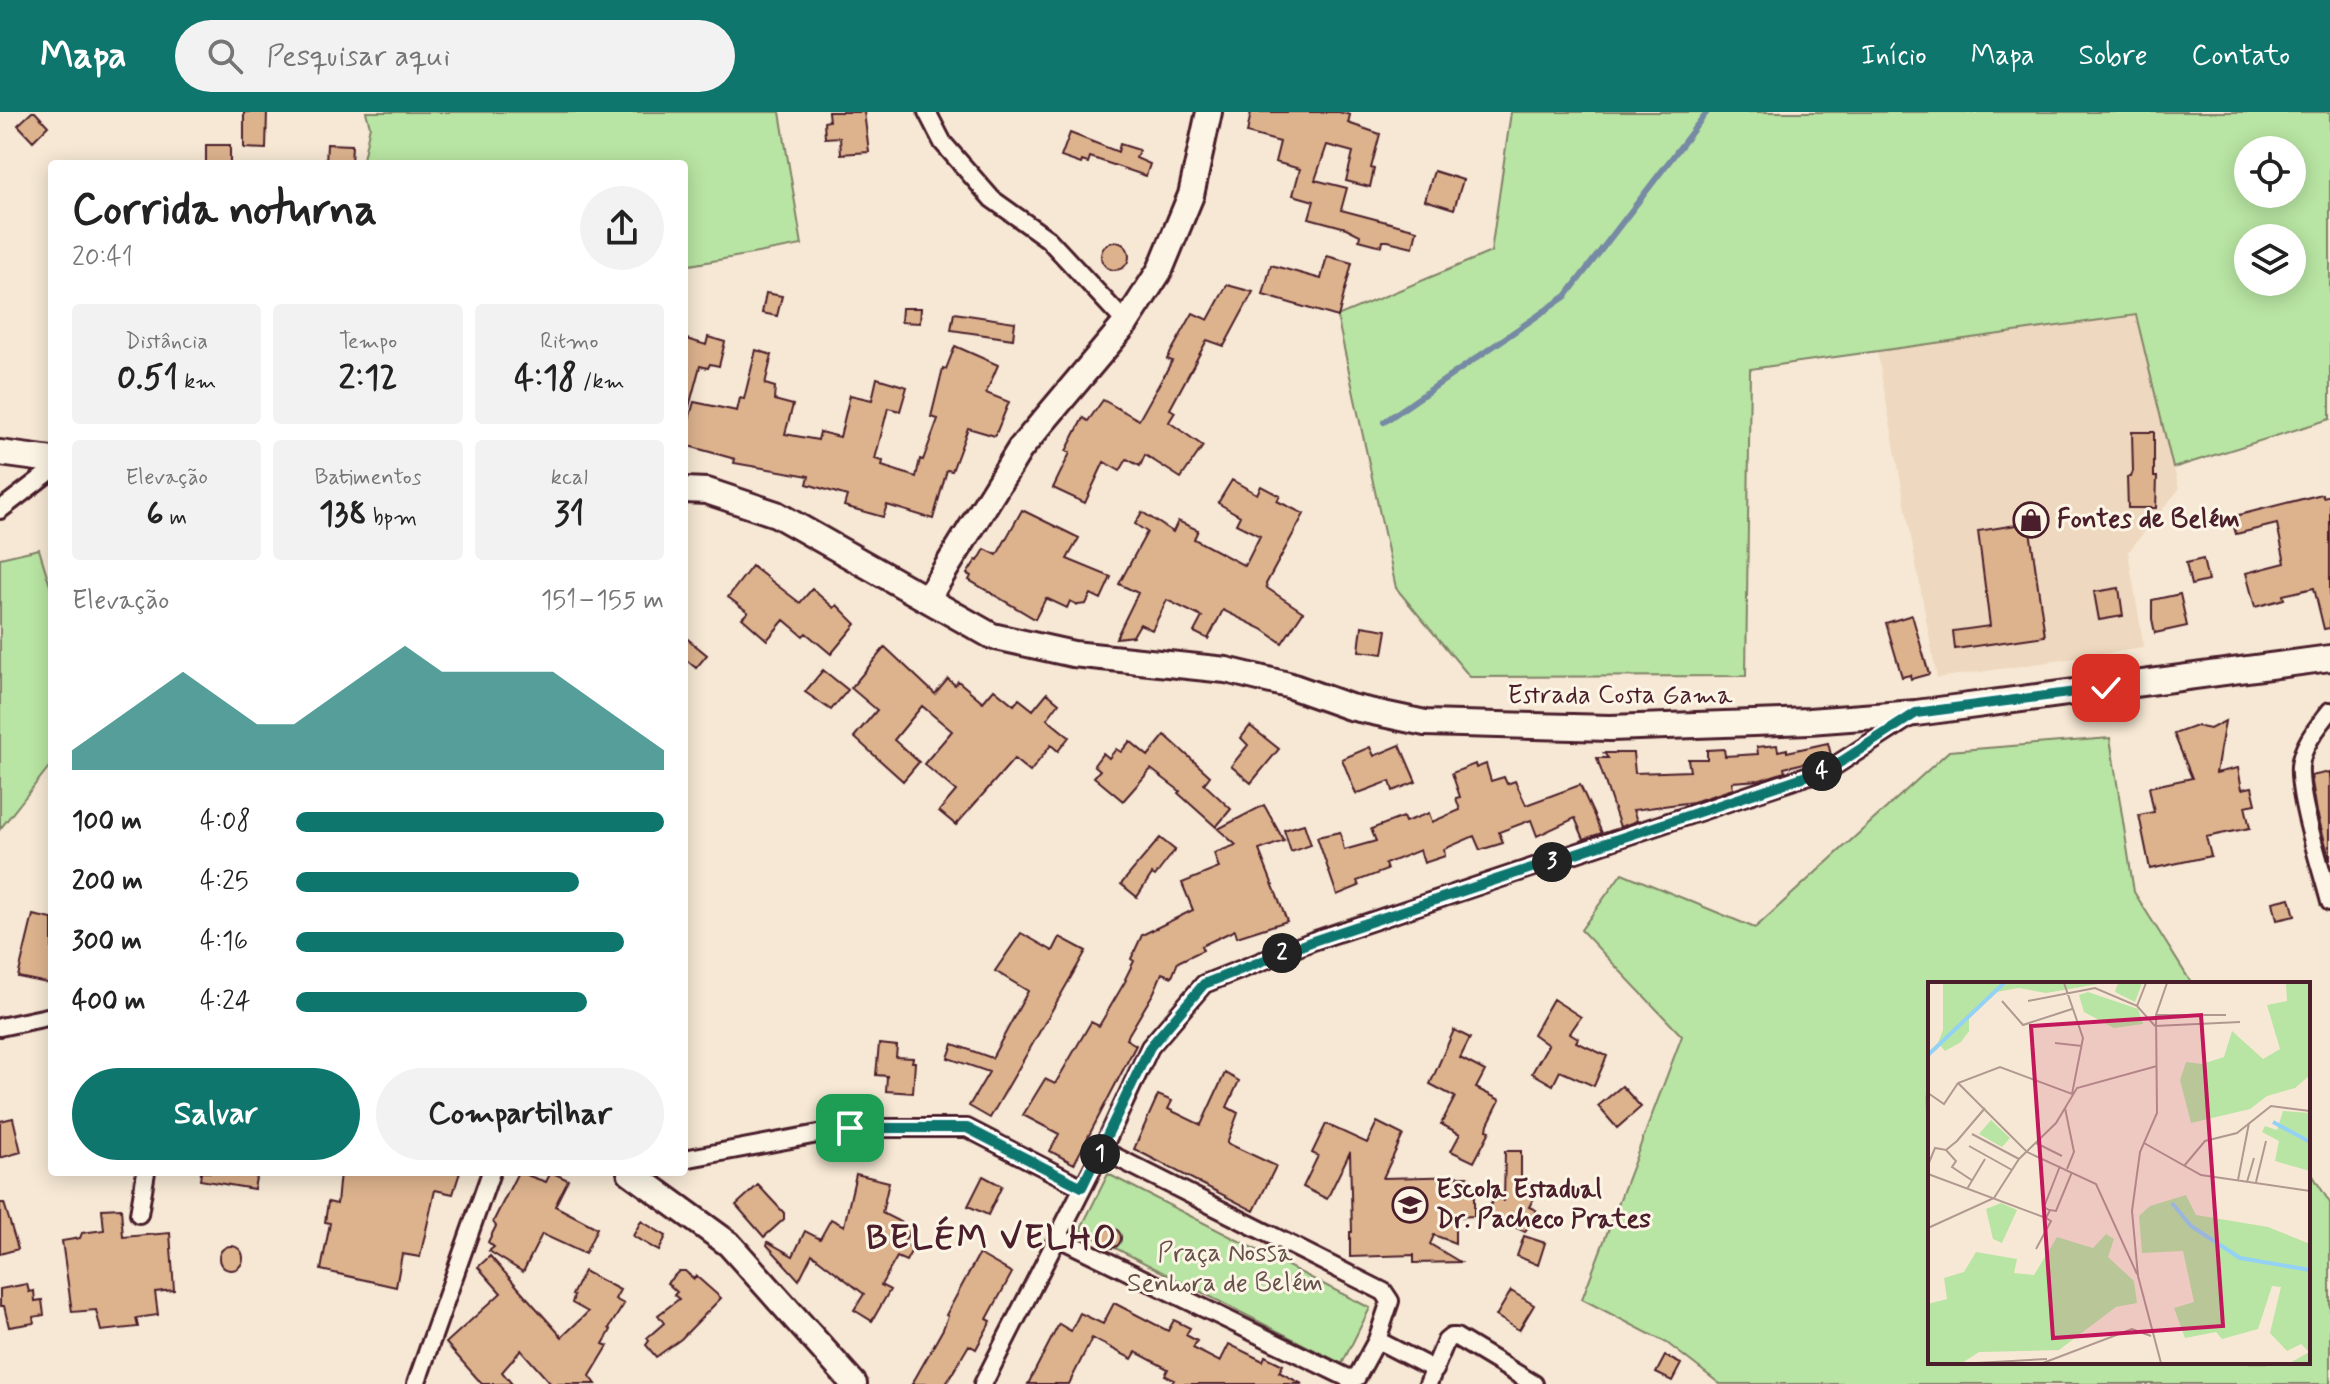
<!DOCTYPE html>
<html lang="pt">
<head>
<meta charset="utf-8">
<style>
	:root { --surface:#fff; --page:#f2f2f2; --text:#222; --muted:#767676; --accent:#0f766e }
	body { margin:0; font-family:Mynerve,sans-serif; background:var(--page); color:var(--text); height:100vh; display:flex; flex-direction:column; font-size:30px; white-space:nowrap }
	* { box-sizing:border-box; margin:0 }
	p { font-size:26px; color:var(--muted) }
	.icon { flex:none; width:44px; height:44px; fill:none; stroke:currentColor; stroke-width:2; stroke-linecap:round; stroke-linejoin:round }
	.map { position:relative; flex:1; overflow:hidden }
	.details { position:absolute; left:48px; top:48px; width:640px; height:1016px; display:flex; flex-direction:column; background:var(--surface); border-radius:8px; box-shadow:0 4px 20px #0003 }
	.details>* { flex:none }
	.buttons { position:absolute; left:2234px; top:24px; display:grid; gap:16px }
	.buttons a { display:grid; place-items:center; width:72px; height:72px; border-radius:50%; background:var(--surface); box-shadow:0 4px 20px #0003; font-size:40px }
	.pin { position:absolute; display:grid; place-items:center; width:68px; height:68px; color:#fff; margin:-34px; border-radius:16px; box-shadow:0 4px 12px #0006 }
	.km { position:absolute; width:40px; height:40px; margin:-20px; border-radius:50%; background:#222; color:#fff; font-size:22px; line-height:40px; text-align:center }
	.round { display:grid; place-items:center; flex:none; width:84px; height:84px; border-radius:42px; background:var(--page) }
	.head { display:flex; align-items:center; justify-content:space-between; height:136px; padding:0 24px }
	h1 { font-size:44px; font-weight:800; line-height:60px }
	.figures { display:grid; grid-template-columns:repeat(3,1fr); gap:12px; height:136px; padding:8px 24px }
	.figures div { display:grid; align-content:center; border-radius:8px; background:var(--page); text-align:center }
	.figures b { font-size:34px; font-weight:800 }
	.figures small { font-size:22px; font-weight:400 }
	.figures p { font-size:22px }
	.chart { height:224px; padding:16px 24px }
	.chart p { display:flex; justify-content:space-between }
	.chart svg { width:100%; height:144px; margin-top:8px; fill:var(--accent); opacity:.7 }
	.action { display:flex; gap:16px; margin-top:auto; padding:16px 24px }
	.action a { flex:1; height:92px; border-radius:48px; background:var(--accent); color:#fff; font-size:32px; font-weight:800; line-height:92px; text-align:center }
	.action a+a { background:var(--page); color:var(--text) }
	ul { padding:0 24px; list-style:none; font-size:26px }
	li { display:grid; grid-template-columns:128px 96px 1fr; align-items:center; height:60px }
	li i { height:20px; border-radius:10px; background:var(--accent) }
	header { display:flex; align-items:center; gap:48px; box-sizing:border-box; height:112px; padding:0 40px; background:var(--accent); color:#fff }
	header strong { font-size:38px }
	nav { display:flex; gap:44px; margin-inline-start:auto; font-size:28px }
	.search { width:560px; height:72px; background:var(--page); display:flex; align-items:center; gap:20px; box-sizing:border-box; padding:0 28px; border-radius:44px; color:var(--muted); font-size:30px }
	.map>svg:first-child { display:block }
	.built { fill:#eed8bf }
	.green { fill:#b8e5a3; stroke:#818267; stroke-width:2; fill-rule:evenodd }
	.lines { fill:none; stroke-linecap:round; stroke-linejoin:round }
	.stream { stroke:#768aa4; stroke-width:6 }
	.building { fill:#ddb38e; stroke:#4a1f2b; stroke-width:2 }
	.minor-casing { stroke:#4a1f2b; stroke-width:22 }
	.secondary-casing { stroke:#4a1f2b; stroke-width:30 }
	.minor { stroke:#fcf5e5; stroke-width:16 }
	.secondary { stroke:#fcf5e5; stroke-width:24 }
	.route-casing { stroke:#fff; stroke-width:16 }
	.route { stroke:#0f766e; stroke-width:10 }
	.labels { text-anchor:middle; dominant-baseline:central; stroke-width:6; stroke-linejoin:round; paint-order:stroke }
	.poi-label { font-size:26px; font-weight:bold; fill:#4a1f2b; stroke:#fcf5e5; text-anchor:start }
	.street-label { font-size:26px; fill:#4a1f2b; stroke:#fcf5e5 }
	.park-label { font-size:26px; fill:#665049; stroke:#fcf5e5 }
	.district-label { font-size:34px; font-weight:bold; letter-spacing:2px; fill:#4a1f2b; stroke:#fcf5e5 }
	.inset-river { fill:none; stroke:#93d2f4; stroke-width:4 }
	.inset-road { fill:none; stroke:#b19890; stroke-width:2 }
	.view { fill:#c2185b; fill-opacity:0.15; stroke:#c2185b; stroke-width:4 }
	.inset-edge { fill:none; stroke:#4a1f2b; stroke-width:4 }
</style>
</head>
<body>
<header>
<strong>Mapa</strong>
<div class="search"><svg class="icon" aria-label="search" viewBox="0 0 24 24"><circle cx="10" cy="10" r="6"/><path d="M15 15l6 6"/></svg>Pesquisar aqui</div>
<nav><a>Início</a><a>Mapa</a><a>Sobre</a><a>Contato</a></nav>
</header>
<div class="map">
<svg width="2330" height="1272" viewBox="0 0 2330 1272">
	<rect width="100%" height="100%" fill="#f6e8d4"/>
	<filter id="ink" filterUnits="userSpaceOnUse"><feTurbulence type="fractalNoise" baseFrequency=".0125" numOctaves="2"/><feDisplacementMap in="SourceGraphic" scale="16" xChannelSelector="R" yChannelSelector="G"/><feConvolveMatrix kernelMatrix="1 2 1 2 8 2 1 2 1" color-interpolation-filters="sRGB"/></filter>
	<g filter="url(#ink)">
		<!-- built -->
		<path class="built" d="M2137,203L2179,377L2128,440L2144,536L1937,566L1877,239Z"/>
		<!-- green -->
		<path class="green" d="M366,0H780L802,133L684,154V52H362L370,14Z
			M1511,0H2330V307L2173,356L2136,203L1750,257L1746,564L1470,565L1396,476L1337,204L1491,140ZM2248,38H2292V82H2248ZM2248,126H2292V170H2248Z
			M39,437L52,480V651L0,717V446Z
			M2110,626L2134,780L2192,872H1930V1250H2308V1056L2330,1091V1272H1720L1667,1231L1582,1187L1682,924L1581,818L1622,761L1755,816L1949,639Z
			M1108,1062L1370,1196L1342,1252L1080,1118Z"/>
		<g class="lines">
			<!-- stream -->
			<path class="stream" d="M1384,310L1566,184L1707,0"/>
		</g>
		<!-- building -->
		<path class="building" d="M32,0H35L48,14L33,29L18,13Z
			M244,0H267L266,37L244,36Z
			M828,0H864L869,40L841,42L840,25L825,26L824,10L829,9Z
			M1251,0H1339L1350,3L1348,11L1380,22L1371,56L1374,57L1370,75L1346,69L1353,40L1327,33L1315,68L1347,76L1341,98L1417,118L1413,135L1388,129H1383L1382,134L1359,128L1360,123L1346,116L1309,106L1314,89L1293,83L1300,57L1275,50L1280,30L1247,21Z
			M1070,21L1118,40L1120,32L1139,38L1136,46L1150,52L1146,64L1090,45L1088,51L1082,49L1081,52L1061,45Z
			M327,32L352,33L351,52H326Z
			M206,33H230V52H206Z
			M1434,59L1463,68L1454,97L1425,88Z
			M1101 144a14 14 0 1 1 28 0a14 14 0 1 1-28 0Z
			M1327,144L1352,151L1338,205L1263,183L1271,153L1321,167Z
			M1227,173L1253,180L1224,234L1207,228L1170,297L1175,300L1169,310L1203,334L1181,366L1145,343L1140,354L1127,347L1120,359L1104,350L1085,391L1053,376L1070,341L1066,339L1083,306L1088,309L1103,288L1139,308L1172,249L1167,247L1193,201L1208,208Z
			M766,181L782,184L777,204L762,201Z
			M902,196H921L920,211L901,210Z
			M954,201L1015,210L1013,227L951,218Z
			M708,225L725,230L719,254L710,252L708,256L700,254L689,295H684V226L706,233Z
			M955,234L998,253L986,281L1009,290L995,324L968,316L952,359L947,358L933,407L887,393L883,405L844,394L847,384L807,372L809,364L734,351L735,347L685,333L689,319L686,318L694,290L737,299L740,286L744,287L756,238L772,243L765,272L775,275L774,288L793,293L785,322L818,328L820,320L840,325L850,283L872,288L877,266L907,275L900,299L888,296L875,347L883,349L882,354L916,365L920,347L923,348L938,307L931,305L943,256L946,257Z
			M2132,320H2154V365H2157L2156,396H2128L2127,365H2131L2133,359Z
			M1232,368L1257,382L1261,374L1280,384L1277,389L1304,402L1266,472L1267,476L1303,500L1282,531L1262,517L1223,498L1208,527L1194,520L1202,505L1167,488L1152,518L1140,512L1133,524L1116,526L1138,481L1119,472L1147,420L1135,412L1142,400L1173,420L1178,409L1198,418L1194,427L1245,454L1260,424L1236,412L1240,404L1218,391Z
			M2322,382L2323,385L2330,383V516L2324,517L2314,476L2283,483L2284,487L2255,495L2246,461L2285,451L2277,412L2236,422L2231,405Z
			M1022,398L1079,426L1067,447L1111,465L1101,487L1091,482L1086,492L1078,493L1070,489L1067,496L1046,486L1035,507L969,468L971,464L967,462L976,448L978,449L985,437L997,443Z
			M2029,411L2045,524L1955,537L1953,519L1990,514L1978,419Z
			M2203,447L2208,469L2191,473L2186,451Z
			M752,454L800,491L812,477L834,496L837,493L856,512L831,542L806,521L803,524L784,508L767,528L742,506L748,500L728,485Z
			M2119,476L2123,504L2099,508L2094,480Z
			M2180,482L2187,514L2155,521L2152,507V488Z
			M1912,503L1929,562L1911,567L1910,563L1902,565L1886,511Z
			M1362,514L1387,518L1383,542L1359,539Z
			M684,524L707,543L696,556L684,546Z
			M885,535L935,582L948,567L955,573L958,569L983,590L994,577L1014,593L1019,587L1033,598L1047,581L1059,591L1047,607L1069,625L1058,639L1051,633L1030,660L1014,647L956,713L939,699L956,679L924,652L952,619L922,594L894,628L919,650L903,669L854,625L877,598L851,576Z
			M823,558L848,578L831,598L805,580Z
			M2225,609L2216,661L2238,656L2242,677L2252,675L2256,692L2245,694L2250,716L2206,725L2211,744L2150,757L2139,703L2154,700L2149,675L2192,666L2174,622L2196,614L2210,617Z
			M1250,614L1279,637L1251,671L1231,654L1248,633L1241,626Z
			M1165,623L1210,664L1204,672L1231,697L1216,715L1178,681L1180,679L1151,657L1123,689L1094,665L1100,658L1094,653L1103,641L1109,646L1116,637L1121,640L1130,629L1148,644Z
			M1828,631L1831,643L1828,645L1784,656L1785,660L1760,668L1732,670L1733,677L1693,690L1633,698L1637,709L1620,715L1597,646H1608L1604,641H1633L1635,661L1690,659L1688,647H1707V638L1724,637L1725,644L1758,642L1757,635L1777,633L1778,639L1787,637V640Z
			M1400,633L1416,670L1393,679L1390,669L1356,682L1342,647L1370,635L1374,644Z
			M1475,652L1476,656L1486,652L1491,669L1504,665L1507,672L1515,669L1526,693L1580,673L1602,721L1584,727L1575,706L1537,724L1531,708L1499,720L1503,731L1480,738L1474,724L1444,737L1445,744L1424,751L1420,738L1385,752L1387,758L1357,769L1359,774L1337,783L1317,725L1340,720L1344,738L1376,729L1371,717L1403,705L1405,710L1429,701L1432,710L1460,698L1456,686L1460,685L1452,661Z
			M2330,660V749L2317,700L2311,664Z
			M1264,693L1284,729L1259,738L1287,809L1237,825L1235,818L1201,834L1203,838L1178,850L1172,865L1162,861L1154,880L1126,927L1136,933L1074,1052L1050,1039L1059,1022L1023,1003L1045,967L1055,972L1091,910L1099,914L1126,868L1125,867L1134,849L1131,847L1142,823L1193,798L1182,771L1219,756L1214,741L1236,733L1218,717Z
			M1304,712L1311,733L1291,740L1284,718Z
			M1160,726L1175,738L1155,764L1152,762L1137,785L1121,772Z
			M2290,786L2295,804L2277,808L2273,790Z
			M33,803L52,807V872L18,865Z
			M1021,821L1053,839L1060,825L1086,839L990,1006L969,994L989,960L948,946L953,932L992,946L1028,879L995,859Z
			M1553,887L1581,905L1570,921L1578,926L1576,930L1607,944L1594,974L1560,959L1553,973L1532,961L1548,933L1533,922Z
			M1454,918L1470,926L1460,946L1485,959L1476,976L1500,988L1488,1012L1487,1018L1490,1019L1474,1050L1451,1039L1460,1022L1441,1012L1455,985L1430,972Z
			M879,932L897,934L896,945L913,946L912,950H915L913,981L886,979L887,964L876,963Z
			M1225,961L1239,969L1227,995L1238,1001L1227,1031L1276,1054L1254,1099L1134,1037L1158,983L1172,989L1168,997L1201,1013Z
			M1622,974L1641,995L1617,1016L1598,994Z
			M13,1006L21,1040L0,1046V1009Z
			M1377,1010L1403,1023L1383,1066L1467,1064L1462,1072H1474V1104L1455,1105V1131L1434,1123L1430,1132L1460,1150L1414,1151V1143L1350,1145V1120H1352L1350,1040L1327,1087L1303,1075L1318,1044L1312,1041L1326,1012L1367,1031Z
			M1505,1039H1521V1067L1539,1076L1529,1095L1536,1098L1525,1120L1486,1101L1495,1084L1504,1089Z
			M201,1060H257L254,1077L200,1068Z
			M340,1060H460L453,1082L435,1078L420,1145L402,1142L396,1175L321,1158L330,1111L325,1110L328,1090L337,1092Z
			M518,1060L546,1070L551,1060L568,1068L555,1094L597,1116L585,1142L542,1122L523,1160L489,1139L494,1135L488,1130L496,1114L493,1110Z
			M856,1062L889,1070L882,1101L912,1116L903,1131L913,1136L906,1149L897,1145L881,1173L890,1178L872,1209L854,1198L864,1182L812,1142L799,1168L767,1133L768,1130L793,1144L805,1119L820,1127L831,1107L844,1114Z
			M983,1064L1002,1074L988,1103L968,1094Z
			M758,1073L784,1101V1107L764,1125L736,1093Z
			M0,1091H4L18,1137L0,1142Z
			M121,1096L123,1125L170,1121L174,1178L155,1180L158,1203L136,1206L138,1215L101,1219L96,1198L72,1200L62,1129L80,1126L82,1121L104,1118L102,1097Z
			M641,1109L666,1124L659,1139L633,1124Z
			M1101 1126a10 10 0 1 1 20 0a10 10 0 1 1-20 0Z
			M1524,1124L1545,1131L1538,1153L1517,1144Z
			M219 1146a12 12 0 1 1 24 0a12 12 0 1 1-24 0Z
			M979,1142L1012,1161L987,1207L991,1209L976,1237L969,1233L946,1272H912L943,1217L948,1204L946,1203Z
			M490,1144L562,1225L588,1200L572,1191L574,1184L572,1183L584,1159L620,1178L615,1187L624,1192L609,1216L611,1218L603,1232L608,1234L590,1264L596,1272H551L521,1238L502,1260L512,1272H482L446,1231L501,1181L478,1155Z
			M679,1159H685L694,1167L696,1164L721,1186L681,1227L656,1245L646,1233L649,1229L647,1226L664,1211L658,1203L679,1187L674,1183L677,1180L667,1171Z
			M27,1172L29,1180L34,1179L35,1189L42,1188L44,1203L33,1205L34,1211L9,1215L4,1194H0V1177Z
			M1511,1179L1534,1193L1519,1218L1496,1204Z
			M1114,1191L1168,1219L1174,1208L1190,1216L1186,1223L1197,1229L1193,1236L1220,1250L1229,1232L1263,1249L1265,1244L1283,1253L1279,1260L1302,1272H1171L1174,1268L1165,1263L1168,1257L1136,1240L1132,1247L1092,1226L1069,1272H1028L1059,1212L1071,1219L1080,1201L1103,1212Z
			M1665,1244L1681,1252L1672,1269L1656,1261Z"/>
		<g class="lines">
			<defs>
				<path id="minor" d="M927,0L943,31L992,87L1048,127L1126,211
					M0,398L52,358
					M2330,599C2318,615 2302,633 2300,654C2298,687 2321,755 2330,790
					M0,915L52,904
					M1102,1038L1384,1180L1390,1189L1377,1228L1435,1258
					M684,1047L850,1016H967L1082,1075
					M139,1102L146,1060
					M1057,1125L1348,1266L1357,1265L1377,1228
					M416,1272L491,1060
					M983,1272L1102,1038L1150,935L1204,872L1313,829L1833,655L1912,604
					M1428,1272L1446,1229L1451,1225H1456L1534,1272"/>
				<path id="secondary" d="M0,341L52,348
					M684,378L707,379L776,402L992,524L1073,542L1226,558L1288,573L1350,595L1425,611L1610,616L1809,609L1916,601L2330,546
					M927,487L1020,337L1126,211L1160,158L1191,83L1209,0
					M630,1060L729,1132L854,1272"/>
			</defs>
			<!-- minor casing -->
			<use href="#minor" class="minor-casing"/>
			<!-- secondary casing -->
			<use href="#secondary" class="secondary-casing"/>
			<!-- minor -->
			<use href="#minor" class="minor"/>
			<!-- secondary -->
			<use href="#secondary" class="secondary"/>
		</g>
	</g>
	<g class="lines" filter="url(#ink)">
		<defs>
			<path id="route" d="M850,1016H967L1082,1075L1150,935L1204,872L1313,829L1833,655L1916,601L2106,576"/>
		</defs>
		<!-- route casing -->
		<use href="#route" class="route-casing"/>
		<!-- route -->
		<use href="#route" class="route"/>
	</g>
	<!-- icons -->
	<defs>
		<symbol id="shop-ring" viewBox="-11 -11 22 22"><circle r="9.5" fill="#fcf5e5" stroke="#4a1f2b" stroke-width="1.5"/><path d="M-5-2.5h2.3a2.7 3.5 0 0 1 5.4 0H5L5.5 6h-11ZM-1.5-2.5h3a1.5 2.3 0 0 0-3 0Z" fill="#4a1f2b"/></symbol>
		<symbol id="school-ring" viewBox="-11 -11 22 22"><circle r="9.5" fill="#fcf5e5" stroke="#4a1f2b" stroke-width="1.5"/><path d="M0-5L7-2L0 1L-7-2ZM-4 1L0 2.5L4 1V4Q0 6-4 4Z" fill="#4a1f2b"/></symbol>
	</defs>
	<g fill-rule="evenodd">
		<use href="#shop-ring" x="2011" y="388" width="40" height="40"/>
		<use href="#school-ring" x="1390" y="1073" width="40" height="40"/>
	</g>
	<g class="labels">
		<!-- poi labels -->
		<g class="poi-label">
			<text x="2057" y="408">Fontes de Belém</text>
			<text x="1436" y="1078">Escola Estadual<tspan x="1436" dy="30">Dr. Pacheco Prates</tspan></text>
		</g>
		<!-- street labels -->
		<g class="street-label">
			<text x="1620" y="584">Estrada Costa Gama</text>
		</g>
		<!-- park labels -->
		<g class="park-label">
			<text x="1225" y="1142">Praça Nossa<tspan x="1225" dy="30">Senhora de Belém</tspan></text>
		</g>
		<!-- district labels -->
		<g class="district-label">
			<text x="992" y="1126">BELÉM VELHO</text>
		</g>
	</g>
	<!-- overview -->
	<g transform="translate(1928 870)">
		<rect width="382" height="382" fill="#f6e8d4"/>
		<path d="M15,1H176L118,11L91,6L68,10L41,36V49L33,60L17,69L10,61L15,48ZM190,1H214L207,20L187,10ZM358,1H382V93L367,106L339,114L322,127L263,141L252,98L258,80L274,82L296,75L304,49L335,77L352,67L339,23L359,19ZM160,10L210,27L215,42L186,46L156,30L151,13ZM355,129L382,131V189L347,179L351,159L334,150L337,144L349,148ZM63,138L82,156L74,165L51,152ZM258,213L268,233L340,245L382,262V381H362L381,370L373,362L359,369L342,351L353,305L344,304L330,347L294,357L288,350L257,356L246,326L266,320L255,269L214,271L211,234L222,224ZM73,221L89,228L74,261L65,257L58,227ZM178,252L186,257L180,275L206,299L209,321L188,325L131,368L51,370L34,381H0V322L19,317L16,296L36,290L48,270L89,277L86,291L106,293L129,255L165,266Z" fill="#b8e5a3"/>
		<path class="inset-river" d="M0,73L76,1M345,140L382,160M244,221L263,244L312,276L382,288"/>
		<path class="inset-road" d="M74,19L95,43L144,27M100,19L167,6L209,24L218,1M209,24L227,44L312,40M228,33H298M127,61L154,64M30,101L99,170L168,202L209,292M0,111L16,122L30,101L72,85L144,112L155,56L136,1M137,126L146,170L139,187M44,152L91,177M108,161L134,174M216,161L273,193L382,209M41,164L84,188M18,168L28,179L24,185L45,199M0,183L7,166L18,168L29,159L57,126M256,184L277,159L309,151L343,124L382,129M0,192L118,236M310,198L321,141M319,200L326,176M328,200L338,159M39,207L57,177M121,228L116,225L132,184M118,236L122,228L128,229L144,190M0,246L66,216L91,177L128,141L149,106L229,84M108,267L123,239L118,236M48,381L119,377M115,381L204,347L223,354M233,381L210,294L204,229L212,170L229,131L228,33L239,1"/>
		<path class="view" d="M273,33L295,344L125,356L103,44Z"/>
		<rect width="382" height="382" class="inset-edge"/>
	</g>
</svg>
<div class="buttons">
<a><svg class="icon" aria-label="locate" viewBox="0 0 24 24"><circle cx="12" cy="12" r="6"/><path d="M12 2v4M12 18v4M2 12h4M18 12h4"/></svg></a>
<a><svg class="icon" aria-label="layers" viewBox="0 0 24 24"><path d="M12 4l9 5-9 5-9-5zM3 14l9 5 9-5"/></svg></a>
</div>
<div class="pin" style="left:850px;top:1016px;background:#1e9e55"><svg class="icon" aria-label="arrive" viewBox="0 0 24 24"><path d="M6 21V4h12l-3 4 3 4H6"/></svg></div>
<div class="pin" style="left:2106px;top:576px;background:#d93025"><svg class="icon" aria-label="check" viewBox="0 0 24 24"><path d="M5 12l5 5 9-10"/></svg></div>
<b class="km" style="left:1100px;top:1042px">1</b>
<b class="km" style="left:1282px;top:841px">2</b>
<b class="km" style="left:1552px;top:750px">3</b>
<b class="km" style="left:1822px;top:659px">4</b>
<section class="details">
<div class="head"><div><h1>Corrida noturna</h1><p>20:41</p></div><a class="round"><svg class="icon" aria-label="share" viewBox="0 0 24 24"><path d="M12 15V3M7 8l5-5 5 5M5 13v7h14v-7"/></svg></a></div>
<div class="figures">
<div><p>Distância</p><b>0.51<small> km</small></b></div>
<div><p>Tempo</p><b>2:12</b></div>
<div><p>Ritmo</p><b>4:18<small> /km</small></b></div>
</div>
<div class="figures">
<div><p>Elevação</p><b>6<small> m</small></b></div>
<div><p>Batimentos</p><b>138<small> bpm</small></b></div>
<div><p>kcal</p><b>31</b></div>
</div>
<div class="chart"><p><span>Elevação</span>151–155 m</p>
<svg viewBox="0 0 160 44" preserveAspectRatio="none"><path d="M0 44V38L10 30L20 22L30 14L40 22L50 30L60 30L70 22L80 14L90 6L100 14L110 14L120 14L130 14L140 22L150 30L160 38V44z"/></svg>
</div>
<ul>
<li><b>100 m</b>4:08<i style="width:100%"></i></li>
<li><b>200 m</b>4:25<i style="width:77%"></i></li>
<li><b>300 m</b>4:16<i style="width:89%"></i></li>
<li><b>400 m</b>4:24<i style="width:79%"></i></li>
</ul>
<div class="action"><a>Salvar</a><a>Compartilhar</a></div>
</section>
</div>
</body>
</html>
